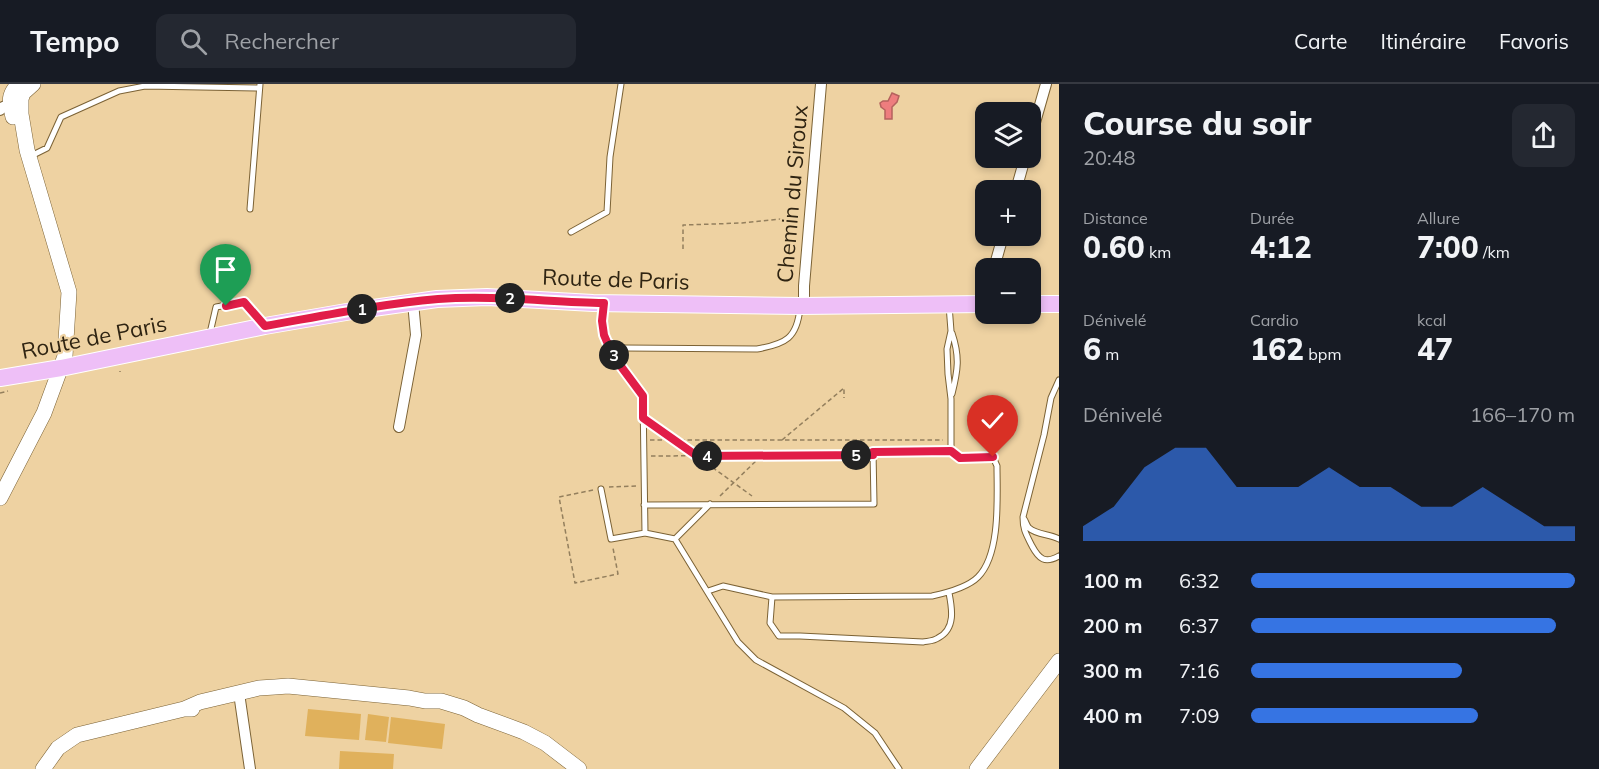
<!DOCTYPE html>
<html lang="fr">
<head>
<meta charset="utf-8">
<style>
	:root { --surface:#171b24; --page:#242831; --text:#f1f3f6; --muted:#9ea1a6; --line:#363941; --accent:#3674e3 }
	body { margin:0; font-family:Mulish,sans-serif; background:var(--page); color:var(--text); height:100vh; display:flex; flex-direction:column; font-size:22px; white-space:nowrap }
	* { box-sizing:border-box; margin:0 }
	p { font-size:20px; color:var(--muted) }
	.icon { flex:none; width:33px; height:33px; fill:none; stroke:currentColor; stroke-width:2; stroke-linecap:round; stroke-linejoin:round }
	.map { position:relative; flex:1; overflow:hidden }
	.sheet { display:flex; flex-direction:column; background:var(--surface); width:540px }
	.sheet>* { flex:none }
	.tools { position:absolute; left:975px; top:18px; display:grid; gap:12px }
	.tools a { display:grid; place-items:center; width:66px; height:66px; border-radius:12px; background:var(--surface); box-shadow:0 3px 9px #0003; font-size:30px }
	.pin { position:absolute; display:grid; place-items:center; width:51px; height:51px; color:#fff; margin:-62px -26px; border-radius:50% 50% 50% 0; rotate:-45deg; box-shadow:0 0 6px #0007 }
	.pin .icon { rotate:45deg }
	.km { position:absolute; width:30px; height:30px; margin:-15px; border-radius:50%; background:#222; color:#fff; font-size:16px; line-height:30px; text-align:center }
	.round { display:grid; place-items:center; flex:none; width:63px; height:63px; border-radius:12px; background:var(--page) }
	.headline { display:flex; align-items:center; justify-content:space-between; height:102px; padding:0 24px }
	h1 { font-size:33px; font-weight:800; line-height:45px }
	.metrics { display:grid; grid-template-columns:repeat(3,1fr); gap:9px; height:102px; padding:6px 24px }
	.metrics div { display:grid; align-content:center }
	.metrics b { font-size:30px; font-weight:800 }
	.metrics small { font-size:16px; font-weight:400 }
	.metrics p { font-size:16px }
	.chart { height:168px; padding:12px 24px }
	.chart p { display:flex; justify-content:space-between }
	.chart svg { width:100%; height:108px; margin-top:6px; fill:var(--accent); opacity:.7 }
	ul { padding:0 24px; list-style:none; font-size:20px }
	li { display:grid; grid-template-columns:96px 72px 1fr; align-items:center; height:45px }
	li i { height:15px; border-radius:8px; background:var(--accent) }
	header { display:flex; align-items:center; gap:36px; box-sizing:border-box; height:84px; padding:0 30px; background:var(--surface); border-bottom:2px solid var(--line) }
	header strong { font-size:28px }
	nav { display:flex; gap:33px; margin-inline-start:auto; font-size:21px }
	.search { width:420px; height:54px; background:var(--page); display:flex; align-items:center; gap:15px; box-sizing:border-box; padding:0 21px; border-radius:12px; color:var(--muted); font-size:22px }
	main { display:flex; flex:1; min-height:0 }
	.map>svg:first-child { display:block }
	.green { fill:#e0b15c }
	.water { fill:#ee7d7e; stroke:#b5625e; stroke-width:1.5 }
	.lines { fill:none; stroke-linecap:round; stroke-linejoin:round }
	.lane-casing { stroke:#7b6235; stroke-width:7 }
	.street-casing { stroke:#7b6235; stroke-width:12 }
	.secondary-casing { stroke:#7b6235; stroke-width:16 }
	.primary-casing { stroke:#fff; stroke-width:18 }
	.path { stroke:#937f5d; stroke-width:1.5; stroke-dasharray:4.5 3; stroke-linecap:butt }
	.lane { stroke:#fff; stroke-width:5 }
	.street { stroke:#fff; stroke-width:10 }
	.secondary { stroke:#fff; stroke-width:15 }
	.primary { stroke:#eebff7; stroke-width:16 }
	.route-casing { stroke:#fff; stroke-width:12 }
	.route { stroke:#e11d48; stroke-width:8 }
	.labels { text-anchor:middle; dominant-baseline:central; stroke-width:4.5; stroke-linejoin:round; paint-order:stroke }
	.street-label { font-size:22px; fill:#2f2412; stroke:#eed2a2 }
</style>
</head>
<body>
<header>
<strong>Tempo</strong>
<div class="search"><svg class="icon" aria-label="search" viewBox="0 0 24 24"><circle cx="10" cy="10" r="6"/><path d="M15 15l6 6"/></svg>Rechercher</div>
<nav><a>Carte</a><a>Itinéraire</a><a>Favoris</a></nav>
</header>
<main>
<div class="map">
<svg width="1059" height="685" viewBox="0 0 1059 685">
	<rect width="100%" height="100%" fill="#eed2a2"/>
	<!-- green -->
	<path class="green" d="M308,625L361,630L359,656L305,652Z
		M368,630L389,633L386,658L365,656Z
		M391,633L445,640L442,665L388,659Z
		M340,667L394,670L393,685H339Z"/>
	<!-- water -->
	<path class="water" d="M892,9L899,12L897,18L892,23V35H885V26L881,23L880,19L883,17H888Z"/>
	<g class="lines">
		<defs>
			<path id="lane" d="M31,72L47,64L61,33L119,7L145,2L259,4
				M250,125L260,0
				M571,148L607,128L610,73L621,0
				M604,220C603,232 599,258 613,263C617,264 620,264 624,264L757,265C786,260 797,254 800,224
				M210,249L216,223L244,218L263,240
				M952,249C960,273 958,286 952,310
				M612,263L614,272L643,312L645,449L675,455L738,558L756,576L844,624L875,649L899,685
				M1059,296L1051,314L1044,351L1023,433C1023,446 1026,450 1032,462C1039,475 1045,480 1059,472
				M601,405L611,455L645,449
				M644,421L874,420L873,367H951
				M1024,435C1026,438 1027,442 1029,444C1037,451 1050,450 1059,455
				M675,455L710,420
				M708,507L723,502L772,513L932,512C946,509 968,503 978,493C1001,470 997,412 997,382L993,373L960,374L951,367V315L948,290L947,265L951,247L949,221
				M772,513L770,539L779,552H800L923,558C928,557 934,557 938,554C956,545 952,524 949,509"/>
			<path id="street" d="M0,26L3,23L17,17
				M1030,56L1046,0
				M1016,106L1025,74
				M994,184L1003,152
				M804,222V202L821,0
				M399,343L416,251L413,218
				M239,609L250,685"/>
			<path id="secondary" d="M13,33C10,19 7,11 19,0
				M0,414L44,329L65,272L69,208L27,66L21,30V15L23,9L33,0
				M184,625L200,618L259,604L275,603L288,602L409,614L425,617H441L464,624L478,631L524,648L545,659L579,685
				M43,685L58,664L77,651L184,625H192
				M977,685L1059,577"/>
			<path id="primary" d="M1030,220H1059
				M0,294L61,284L265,242L352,227L437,215L487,213L593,219L800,222L986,220"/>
		</defs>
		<!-- lane casing -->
		<use href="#lane" class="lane-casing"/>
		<!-- street casing -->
		<use href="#street" class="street-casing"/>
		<!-- secondary casing -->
		<use href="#secondary" class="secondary-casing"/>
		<!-- primary casing -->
		<use href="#primary" class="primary-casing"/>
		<!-- path -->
		<path class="path" d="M683,165V141L742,139L799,133
			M120,287V288
			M0,309L8,307
			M651,340L672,355
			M650,356H943
			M782,356L844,304V314
			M676,357L752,412
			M651,372L865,371
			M609,403L637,402
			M593,406L559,413L575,499L618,490L613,464
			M720,412L761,372"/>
		<!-- lane -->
		<use href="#lane" class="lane"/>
		<!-- street -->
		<use href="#street" class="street"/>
		<!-- secondary -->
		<use href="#secondary" class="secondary"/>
		<!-- primary -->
		<use href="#primary" class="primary"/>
	</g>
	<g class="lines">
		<defs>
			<path id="route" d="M226,222L244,218L265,242C322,232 380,220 438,215C493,211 548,218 604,219L602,237L604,251L607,258L612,263L614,273L643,312V334L697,372L873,371V368L951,367L960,374L993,373"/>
		</defs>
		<!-- route casing -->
		<use href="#route" class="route-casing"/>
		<!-- route -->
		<use href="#route" class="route"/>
	</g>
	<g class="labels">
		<!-- street labels -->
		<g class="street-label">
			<text transform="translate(792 110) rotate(-85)">Chemin du Siroux</text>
			<text transform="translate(616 195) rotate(2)">Route de Paris</text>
			<text transform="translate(94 253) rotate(-11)">Route de Paris</text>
		</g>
	</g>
</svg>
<div class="tools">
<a><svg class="icon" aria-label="layers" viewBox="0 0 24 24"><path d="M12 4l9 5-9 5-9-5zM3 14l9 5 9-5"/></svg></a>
<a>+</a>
<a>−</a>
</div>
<div class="pin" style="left:226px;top:222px;background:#1e9e55"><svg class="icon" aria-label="arrive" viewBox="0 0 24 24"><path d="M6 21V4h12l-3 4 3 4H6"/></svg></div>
<div class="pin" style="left:993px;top:373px;background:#d93025"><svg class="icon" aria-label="check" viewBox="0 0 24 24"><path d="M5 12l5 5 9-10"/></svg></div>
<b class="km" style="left:362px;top:225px">1</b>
<b class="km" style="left:510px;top:214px">2</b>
<b class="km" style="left:614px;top:271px">3</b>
<b class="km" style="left:707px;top:372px">4</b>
<b class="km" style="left:856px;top:371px">5</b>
</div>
<section class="sheet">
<div class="headline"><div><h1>Course du soir</h1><p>20:48</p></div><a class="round"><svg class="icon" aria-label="share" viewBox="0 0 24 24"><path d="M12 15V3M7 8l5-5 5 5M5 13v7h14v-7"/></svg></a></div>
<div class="metrics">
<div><p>Distance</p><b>0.60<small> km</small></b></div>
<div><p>Durée</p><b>4:12</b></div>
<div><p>Allure</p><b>7:00<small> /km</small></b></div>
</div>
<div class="metrics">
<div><p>Dénivelé</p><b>6<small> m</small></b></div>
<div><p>Cardio</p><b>162<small> bpm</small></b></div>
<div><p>kcal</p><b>47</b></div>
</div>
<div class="chart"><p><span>Dénivelé</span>166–170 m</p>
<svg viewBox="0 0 160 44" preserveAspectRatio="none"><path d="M0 44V38L10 30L20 14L30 6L40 6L50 22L60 22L70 22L80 14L90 22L100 22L110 30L120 30L130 22L140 30L150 38L160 38V44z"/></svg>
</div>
<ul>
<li><b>100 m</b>6:32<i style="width:100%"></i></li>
<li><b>200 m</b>6:37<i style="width:94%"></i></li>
<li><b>300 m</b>7:16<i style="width:65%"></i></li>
<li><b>400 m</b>7:09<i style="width:70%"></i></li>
</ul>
</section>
</main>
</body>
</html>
